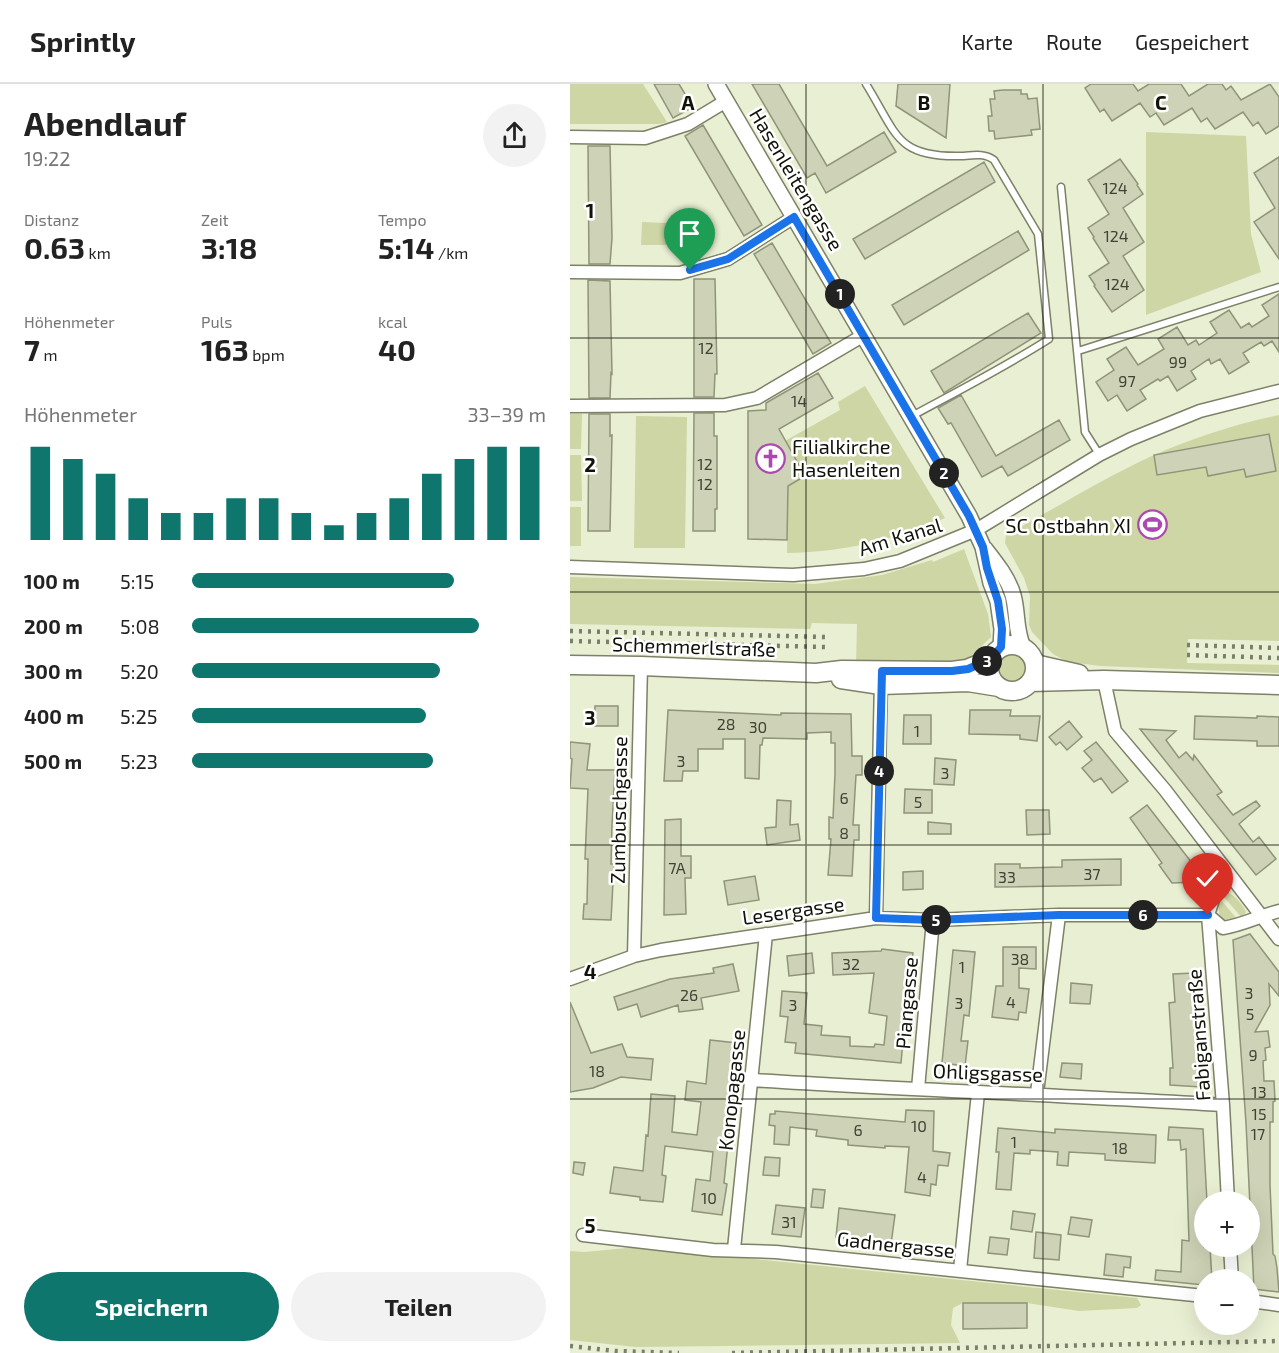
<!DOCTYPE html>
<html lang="de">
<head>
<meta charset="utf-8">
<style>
	:root { --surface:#fff; --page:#f2f2f2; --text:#222; --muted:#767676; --line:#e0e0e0; --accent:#0f766e }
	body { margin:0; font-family:"Exo 2",sans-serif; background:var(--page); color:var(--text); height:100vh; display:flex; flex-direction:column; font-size:22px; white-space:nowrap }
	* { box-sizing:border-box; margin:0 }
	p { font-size:20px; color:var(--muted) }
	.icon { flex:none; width:33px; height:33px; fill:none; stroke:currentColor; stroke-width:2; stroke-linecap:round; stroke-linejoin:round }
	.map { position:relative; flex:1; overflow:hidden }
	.panel { display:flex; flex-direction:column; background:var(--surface); width:570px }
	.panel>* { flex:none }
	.controls { position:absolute; left:624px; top:1107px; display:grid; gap:12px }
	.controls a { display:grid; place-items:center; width:66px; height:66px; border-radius:50%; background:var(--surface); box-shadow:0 6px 24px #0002; font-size:30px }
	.pin { position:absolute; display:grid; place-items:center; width:51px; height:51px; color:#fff; margin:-62px -26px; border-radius:50% 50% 50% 0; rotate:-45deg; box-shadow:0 0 6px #0007 }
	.pin .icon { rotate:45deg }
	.km { position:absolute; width:30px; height:30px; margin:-15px; border-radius:50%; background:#222; color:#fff; font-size:16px; line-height:30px; text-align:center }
	.round { display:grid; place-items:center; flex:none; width:63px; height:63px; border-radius:32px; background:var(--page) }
	.overview { display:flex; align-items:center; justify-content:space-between; height:102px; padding:0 24px }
	h1 { font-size:33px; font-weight:700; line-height:45px }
	.figures { display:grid; grid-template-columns:repeat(3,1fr); gap:9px; height:102px; padding:6px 24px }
	.figures div { display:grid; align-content:center }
	.figures b { font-size:30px; font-weight:700 }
	.figures small { font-size:16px; font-weight:400 }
	.figures p { font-size:16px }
	.chart { height:168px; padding:12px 24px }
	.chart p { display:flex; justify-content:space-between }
	.chart svg { width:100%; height:108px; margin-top:6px; stroke:var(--accent); stroke-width:6 }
	.button { display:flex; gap:12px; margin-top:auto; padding:12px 24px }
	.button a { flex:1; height:69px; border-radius:36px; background:var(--accent); color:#fff; font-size:24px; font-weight:700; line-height:69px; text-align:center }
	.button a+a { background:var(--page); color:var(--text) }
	ul { padding:0 24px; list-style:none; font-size:20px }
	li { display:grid; grid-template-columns:96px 72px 1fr; align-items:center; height:45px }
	li i { height:15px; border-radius:8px; background:var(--accent) }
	header { display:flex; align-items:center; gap:36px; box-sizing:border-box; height:84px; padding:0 30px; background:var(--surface); border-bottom:2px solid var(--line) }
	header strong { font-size:28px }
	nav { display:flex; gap:33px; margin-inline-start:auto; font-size:21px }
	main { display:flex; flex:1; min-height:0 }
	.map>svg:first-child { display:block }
	.green { fill:#cdd6a4 }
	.building { fill:#ced3b7; stroke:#8f947a; stroke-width:1.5 }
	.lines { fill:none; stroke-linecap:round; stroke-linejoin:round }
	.service-casing { stroke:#7c8167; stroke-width:9 }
	.minor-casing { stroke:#7c8167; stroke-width:15 }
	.tertiary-casing { stroke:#7c8167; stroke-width:18 }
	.primary-casing { stroke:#7c8167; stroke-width:21 }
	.service { stroke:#fff; stroke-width:6 }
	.minor { stroke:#fff; stroke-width:12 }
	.tertiary { stroke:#fff; stroke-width:15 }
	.primary { stroke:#fff; stroke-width:18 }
	.rail { stroke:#7a7e6b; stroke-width:4.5; stroke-dasharray:3 6; stroke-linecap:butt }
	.route-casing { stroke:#fff; stroke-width:12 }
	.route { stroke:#1a73e8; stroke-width:8 }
	.grid { fill:none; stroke:#111309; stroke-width:1.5; stroke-opacity:0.55 }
	.labels { text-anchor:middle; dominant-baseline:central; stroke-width:5; stroke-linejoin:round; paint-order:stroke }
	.number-label { font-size:16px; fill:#404334 }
	.street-label { font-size:20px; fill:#111309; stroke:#fff }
	.poi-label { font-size:20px; fill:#111309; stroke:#fff; text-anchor:start }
	.grid-label { font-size:20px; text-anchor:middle; font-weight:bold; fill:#111309; stroke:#fff; stroke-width:5; stroke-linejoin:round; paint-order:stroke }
</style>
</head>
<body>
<header>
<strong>Sprintly</strong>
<nav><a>Karte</a><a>Route</a><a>Gespeichert</a></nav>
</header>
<main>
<section class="panel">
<div class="overview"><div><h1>Abendlauf</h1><p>19:22</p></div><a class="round"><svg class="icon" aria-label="share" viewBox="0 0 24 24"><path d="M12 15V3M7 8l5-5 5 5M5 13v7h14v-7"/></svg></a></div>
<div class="figures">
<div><p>Distanz</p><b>0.63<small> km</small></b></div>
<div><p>Zeit</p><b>3:18</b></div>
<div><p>Tempo</p><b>5:14<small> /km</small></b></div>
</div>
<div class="figures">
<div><p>Höhenmeter</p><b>7<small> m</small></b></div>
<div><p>Puls</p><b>163<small> bpm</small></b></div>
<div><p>kcal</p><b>40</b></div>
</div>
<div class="chart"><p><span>Höhenmeter</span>33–39 m</p>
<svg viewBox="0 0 160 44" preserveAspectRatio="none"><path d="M5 44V6M15 44V11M25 44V17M35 44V27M45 44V33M55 44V33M65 44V27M75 44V27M85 44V33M95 44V38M105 44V33M115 44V27M125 44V17M135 44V11M145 44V6M155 44V6"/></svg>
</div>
<ul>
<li><b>100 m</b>5:15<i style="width:74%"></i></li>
<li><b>200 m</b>5:08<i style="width:81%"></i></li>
<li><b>300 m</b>5:20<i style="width:70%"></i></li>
<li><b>400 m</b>5:25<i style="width:66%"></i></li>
<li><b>500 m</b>5:23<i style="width:68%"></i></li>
</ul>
<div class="button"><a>Speichern</a><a>Teilen</a></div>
</section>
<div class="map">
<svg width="709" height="1269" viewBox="0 0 709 1269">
	<rect width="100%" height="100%" fill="#e9efd2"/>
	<!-- green -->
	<path class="green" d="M0,0H73L97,38L90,40H0Z
		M576,48L676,52L681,150L691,188L576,231Z
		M72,138L97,139L96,161H71Z
		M295,302L375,434C323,456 275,468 217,469L218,402L235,392L215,357L270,326L268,318Z
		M0,330H12L11,365H0Z
		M709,331V557L618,555L617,579L709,581V589L531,582L498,578L483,570L462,548L459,541L460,512L454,494L435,459L436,451C484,425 532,395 582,372C622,354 666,340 709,331Z
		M66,332L117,333L115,464H64Z
		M0,371H11L12,417H0Z
		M0,423H11V462H0Z
		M394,465L418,530L421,553L393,580H286L287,540L242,539L240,545L0,540V493L245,500L312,491L362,476L363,478Z
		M426 583a15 15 0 1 1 30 0a15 15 0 1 1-30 0Z
		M658,809C665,811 673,821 676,828L672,834L654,813Z
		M651,816L667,835L659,838L650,833L648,822Z
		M67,1163L567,1214L571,1221L567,1224L509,1227L457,1219H393L383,1224L381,1241L390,1259L66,1263L0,1256V1167L15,1168Z"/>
	<!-- building -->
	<path class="building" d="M84,0H109L123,23L103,34Z
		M182,0H209L257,82L314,48L326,68L256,109L245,89L237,94Z
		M328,0H380L376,54L326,22Z
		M521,0H563L568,7L579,0H611L619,12L638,0H652L656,6L661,2L671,16L700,0L709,13V42L696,50L688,38L683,42L673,28L645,45L637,34L631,38L622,24L594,41L586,29L580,33L570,19L542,37L534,25L530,28L515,4Z
		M433,6H451V10H457L458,15L467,14L470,45L461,46L462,51L425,55L424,47H419L418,32H422L420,15H425L424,7Z
		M133,41L192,141L174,152L115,52Z
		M18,62H40L42,154L40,180H19Z
		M709,73V175L684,138L705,124L684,89Z
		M550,75L568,100L567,101L573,110L553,124L574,158L553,172L574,206L542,228L524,202L525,201L519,192L539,179L523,154L524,153L518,144L539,130L518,96Z
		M414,78L425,98L295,175L283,155Z
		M448,147L459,166L334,241L322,221Z
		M202,159L261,259L243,270L184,170Z
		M124,195H145L147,290H145L144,313H124Z
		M18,196L40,197L42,290L41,289L40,314H19Z
		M709,210V268L702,257L694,262L691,258L673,269L679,278L659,290L650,275L641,280L639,275L621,287L626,295L607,307L598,292L590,297L588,295L570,306L576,315L557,327L547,311L538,317L526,298L544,286L537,275L556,263L568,281L594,265L588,255L607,243L618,261L626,256L629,261L647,249L640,238L659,226L671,244L679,239L682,243L699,232L692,221Z
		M458,229L471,249L374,309L361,287Z
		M248,289L263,314L209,345L235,392L218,402L217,456L178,455V327L196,326V319Z
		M391,311L426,372L489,336L500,356L438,392L432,382L412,393L381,339L378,340L368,324Z
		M124,329H144V352H147V425H145V447H123Z
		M19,330H40V352L42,351L40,447H18Z
		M699,350L706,387L676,393L674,385L638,392L636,383L587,391L584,371Z
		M25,622H48V642H17V626H25Z
		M98,626L211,631V629L281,630L282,672H292V691H286L283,741H289V756H284L282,792L258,791L261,755H259V733L263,734L265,690V659H261V648L237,649V655L193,654L192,661H190L189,695L175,694V655H153V665H128V687H113L112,697H94Z
		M400,626H441L440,632H470L467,657L450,655V651L399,650Z
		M334,631H361V660H333Z
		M625,632L687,634V632L709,633V662H687V657L624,655Z
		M499,637L512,653L497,666L490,658L486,661L479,653Z
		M570,645L606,647L596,656L609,674L616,668L623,676L624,671L652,708L647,711L663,731L686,717L690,722L669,740L683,758L689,753L706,775L686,791Z
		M0,658L20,660L17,686H45L42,741L41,780H44L41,836L13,835L14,820H17L18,775H15L18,705L0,704L2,675L0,674Z
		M526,658L558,697L542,709L531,694L524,698L512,684L522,676L514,667Z
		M365,674L386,676L384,701L364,700Z
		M335,705L362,706V729H334Z
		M207,716L221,717L220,741L228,740L230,756L197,761L195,744L206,743Z
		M577,721L629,788L628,789L631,793L625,798L602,799L589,781L592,779L560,734Z
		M456,726H479L480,750L457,751Z
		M111,735V772H121V794H115L116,830L94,831L95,736Z
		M358,738L381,740V750H358Z
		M551,775V801L425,803V780H450V784L492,783V776Z
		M353,787V805L333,806V788Z
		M185,792L189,816L158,821L154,797Z
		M680,850L709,888V912L699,900L700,921L685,948L698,947L700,963L695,964L696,976L693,977L694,997H704L705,1017L703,1018V1038H700V1101L703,1170L705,1172L707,1184L709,1208L684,1205L676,1039L663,856Z
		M433,863H466V885L449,884V904L459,905L456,929L449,928L448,936L422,933L426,902H433Z
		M312,865L343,869L336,915L340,916L337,934H335L331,979L225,969L226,959L215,958L218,933L210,932L212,907L237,909L234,940L252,942L251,951L280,953V962L304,963L305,960L314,961L317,932L299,929L304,889L263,891L262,869L311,867Z
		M383,866L405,868L399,932L394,931L391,957H398L395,982L372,979Z
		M242,869L244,889L219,892L217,872Z
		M163,880L169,907L131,914L133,925L109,928L108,921L71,933L67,920L48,926L44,913L100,895L144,889L143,884Z
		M624,889L631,1003L600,1001V984H603L599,919L605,918L603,890Z
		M501,899L522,901L520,920L500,919Z
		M0,918L21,969L52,960L57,973L83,975L81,996L51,993L23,1004L0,1008Z
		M140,956L167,959L157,1039H160L154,1099L157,1100L152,1131L122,1127L126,1095L140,1097L143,1068L95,1062L92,1091L96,1092L93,1118L70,1116V1113L40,1109L44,1083L73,1087L76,1051L78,1052L81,1010L105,1012L102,1048L127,1051L131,1018L115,1016L117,997L136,1000Z
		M492,979L512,980L511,995L490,993Z
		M336,1026L364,1027L363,1067L380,1069L378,1082L368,1081L366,1101L361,1100L360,1112L335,1108L339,1063L315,1062V1064L278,1061V1056L246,1052L247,1046L220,1043L219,1061L204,1060L205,1042L199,1041L200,1030H205V1027L335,1038Z
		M599,1043L633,1045L637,1118H634V1163H640L642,1196H634V1201L585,1196L586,1186L611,1188L612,1156L619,1157L616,1065L611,1066L610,1056H598Z
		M428,1044L485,1049V1045L586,1051L585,1079L535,1076V1070L499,1068L498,1082L487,1081L488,1068L460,1066V1070L444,1069L441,1106L426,1105L429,1068H426Z
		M195,1073L210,1074L209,1092L193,1091Z
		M4,1078L15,1079L13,1091L3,1089Z
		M243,1105L255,1106L253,1124L241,1123Z
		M206,1121L235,1124L231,1153L202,1150Z
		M269,1124L325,1131L321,1160L266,1153Z
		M443,1127L465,1130L462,1148L441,1145Z
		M501,1133L522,1136L519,1153L498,1150Z
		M466,1148L491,1151L489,1176L464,1174Z
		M420,1153L439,1155L437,1171L418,1169Z
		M536,1170L561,1173L560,1184L554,1183L553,1193L534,1191Z
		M393,1219H457V1244L393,1245Z"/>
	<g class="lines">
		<defs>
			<path id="service" d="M296,0C327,50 326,74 392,72C404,71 415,69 424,76L468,150L479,255C435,283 388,307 342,332
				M491,103L515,348L529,370
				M508,267L709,203"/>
			<path id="minor" d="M0,53L75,54L118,40L156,17
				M0,188L110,189L158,175L224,133
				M0,322L155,321L187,314L294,251
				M0,483L223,491L294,485L330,477L406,446L529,371L561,355L630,327L709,307
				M534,596L545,647L595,706L709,855
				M653,785L638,831L653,1021L658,1118
				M638,831L653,844C673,841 689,832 709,827
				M306,834L311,595
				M64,872L71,582
				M0,895L64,872L91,866L306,834L363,836L489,831H638
				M182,996C339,1006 496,1011 653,1021
				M348,1005L363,836
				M467,1009L489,831
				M13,1151L143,1166L206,1168L634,1212
				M660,1162L662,1196
				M164,1165L196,850
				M390,1186L408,1009
				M680,1217L709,1221"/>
			<path id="tertiary" d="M146,0L399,432L413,463L421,499L428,517L432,545L431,563
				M415,465C426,479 438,494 443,511C448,529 445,546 453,563"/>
			<path id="primary" d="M419 584a23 23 0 1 1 46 0a23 23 0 1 1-46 0Z
				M465,580L509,590
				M0,581L71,582L246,589L272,586L382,587L397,585L421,575
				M271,595L311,601L398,598L429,603
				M460,598L534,596L709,601"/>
		</defs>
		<!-- service casing -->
		<use href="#service" class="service-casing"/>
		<!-- minor casing -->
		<use href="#minor" class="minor-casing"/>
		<!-- tertiary casing -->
		<use href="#tertiary" class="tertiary-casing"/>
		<!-- primary casing -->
		<use href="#primary" class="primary-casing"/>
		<!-- service -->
		<use href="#service" class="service"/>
		<!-- minor -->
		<use href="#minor" class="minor"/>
		<!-- tertiary -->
		<use href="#tertiary" class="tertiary"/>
		<!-- primary -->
		<use href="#primary" class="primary"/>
		<!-- rail -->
		<path class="rail" d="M0,547L257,553
			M0,557L257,563
			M617,561L709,564
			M617,571L709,574
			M0,1262L46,1267L109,1269
			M162,1269L709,1257"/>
	</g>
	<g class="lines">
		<defs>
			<path id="route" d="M120,186L158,175L224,133L399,432L413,463L417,484L428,517L432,545L431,563L421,575L398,585L382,587H312L306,834L363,836L489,831H638"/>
		</defs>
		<!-- route casing -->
		<use href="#route" class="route-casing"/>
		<!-- route -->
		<use href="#route" class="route"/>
	</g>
	<!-- grid -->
	<path class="grid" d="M236,0V1269M473,0V1269M0,254H709M0,508H709M0,761H709M0,1015H709"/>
	<!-- icons -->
	<defs>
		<symbol id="church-ring" viewBox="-11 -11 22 22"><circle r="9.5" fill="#fff" stroke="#ab49b0" stroke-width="1.5"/><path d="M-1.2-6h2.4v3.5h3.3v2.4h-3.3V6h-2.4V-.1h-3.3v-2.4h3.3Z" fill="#ab49b0"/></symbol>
		<symbol id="stadium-ring" viewBox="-11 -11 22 22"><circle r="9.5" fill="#fff" stroke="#ab49b0" stroke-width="1.5"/><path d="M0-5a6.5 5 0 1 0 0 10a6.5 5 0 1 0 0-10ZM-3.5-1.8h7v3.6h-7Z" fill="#ab49b0"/></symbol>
	</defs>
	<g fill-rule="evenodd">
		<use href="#church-ring" x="184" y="358" width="33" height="33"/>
		<use href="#stadium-ring" x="566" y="424" width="33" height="33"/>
	</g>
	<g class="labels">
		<!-- number labels -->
		<g class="number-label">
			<text x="545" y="103">124</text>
			<text x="546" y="151">124</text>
			<text x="547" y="199">124</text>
			<text x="136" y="263">12</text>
			<text x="608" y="277">99</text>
			<text x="557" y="296">97</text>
			<text x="229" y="316">14</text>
			<text x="135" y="379">12</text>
			<text x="135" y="399">12</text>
			<text x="156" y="639">28</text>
			<text x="188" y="642">30</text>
			<text x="347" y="646">1</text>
			<text x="111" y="676">3</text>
			<text x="375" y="688">3</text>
			<text x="274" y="713">6</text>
			<text x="348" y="717">5</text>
			<text x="274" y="748">8</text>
			<text x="107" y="783">7A</text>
			<text x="522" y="789">37</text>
			<text x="437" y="792">33</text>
			<text x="450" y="874">38</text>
			<text x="281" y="879">32</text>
			<text x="392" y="882">1</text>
			<text x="679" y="908">3</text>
			<text x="119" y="910">26</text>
			<text x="441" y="917">4</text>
			<text x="389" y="918">3</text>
			<text x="223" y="920">3</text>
			<text x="680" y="929">5</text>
			<text x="683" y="970">9</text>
			<text x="27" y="986">18</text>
			<text x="689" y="1007">13</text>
			<text x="689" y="1029">15</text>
			<text x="349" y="1041">10</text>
			<text x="288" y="1045">6</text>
			<text x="688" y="1049">17</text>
			<text x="444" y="1057">1</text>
			<text x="550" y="1063">18</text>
			<text x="352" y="1092">4</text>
			<text x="139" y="1113">10</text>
			<text x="219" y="1137">31</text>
		</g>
		<!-- street labels -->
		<g class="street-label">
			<text transform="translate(227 95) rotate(59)">Hasenleitengasse</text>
			<text transform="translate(330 452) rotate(-17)">Am Kanal</text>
			<text transform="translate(124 562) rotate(2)">Schemmerlstraße</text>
			<text transform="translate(48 726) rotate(-89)">Zumbuschgasse</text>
			<text transform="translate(223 826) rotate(-8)">Lesergasse</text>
			<text transform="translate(336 919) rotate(-85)">Piangasse</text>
			<text transform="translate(628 951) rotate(-94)">Fabiganstraße</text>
			<text transform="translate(418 988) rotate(2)">Ohligsgasse</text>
			<text transform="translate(161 1006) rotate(-84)">Konopagasse</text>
			<text transform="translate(326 1160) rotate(6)">Gadnergasse</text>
		</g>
		<!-- poi labels -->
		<g class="poi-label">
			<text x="222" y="362">Filialkirche<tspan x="222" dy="23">Hasenleiten</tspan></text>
			<text x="561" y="441" text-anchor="end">SC Ostbahn XI</text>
		</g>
	</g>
	<g class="grid-label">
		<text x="118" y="26">A</text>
		<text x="354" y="26">B</text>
		<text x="591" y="26">C</text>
		<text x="20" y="134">1</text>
		<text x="20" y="388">2</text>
		<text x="20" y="641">3</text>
		<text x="20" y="895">4</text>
		<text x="20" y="1149">5</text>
	</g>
</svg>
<div class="controls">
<a>+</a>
<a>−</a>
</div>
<div class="pin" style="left:120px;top:186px;background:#1e9e55"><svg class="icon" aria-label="arrive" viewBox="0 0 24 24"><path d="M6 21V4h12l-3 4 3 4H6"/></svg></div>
<div class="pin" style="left:638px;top:831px;background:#d93025"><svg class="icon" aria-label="check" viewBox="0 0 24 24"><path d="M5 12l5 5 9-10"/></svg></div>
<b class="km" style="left:270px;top:210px">1</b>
<b class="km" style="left:374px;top:389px">2</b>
<b class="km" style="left:417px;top:577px">3</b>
<b class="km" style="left:309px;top:687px">4</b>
<b class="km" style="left:366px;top:836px">5</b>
<b class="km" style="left:573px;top:831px">6</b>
</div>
</main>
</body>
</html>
